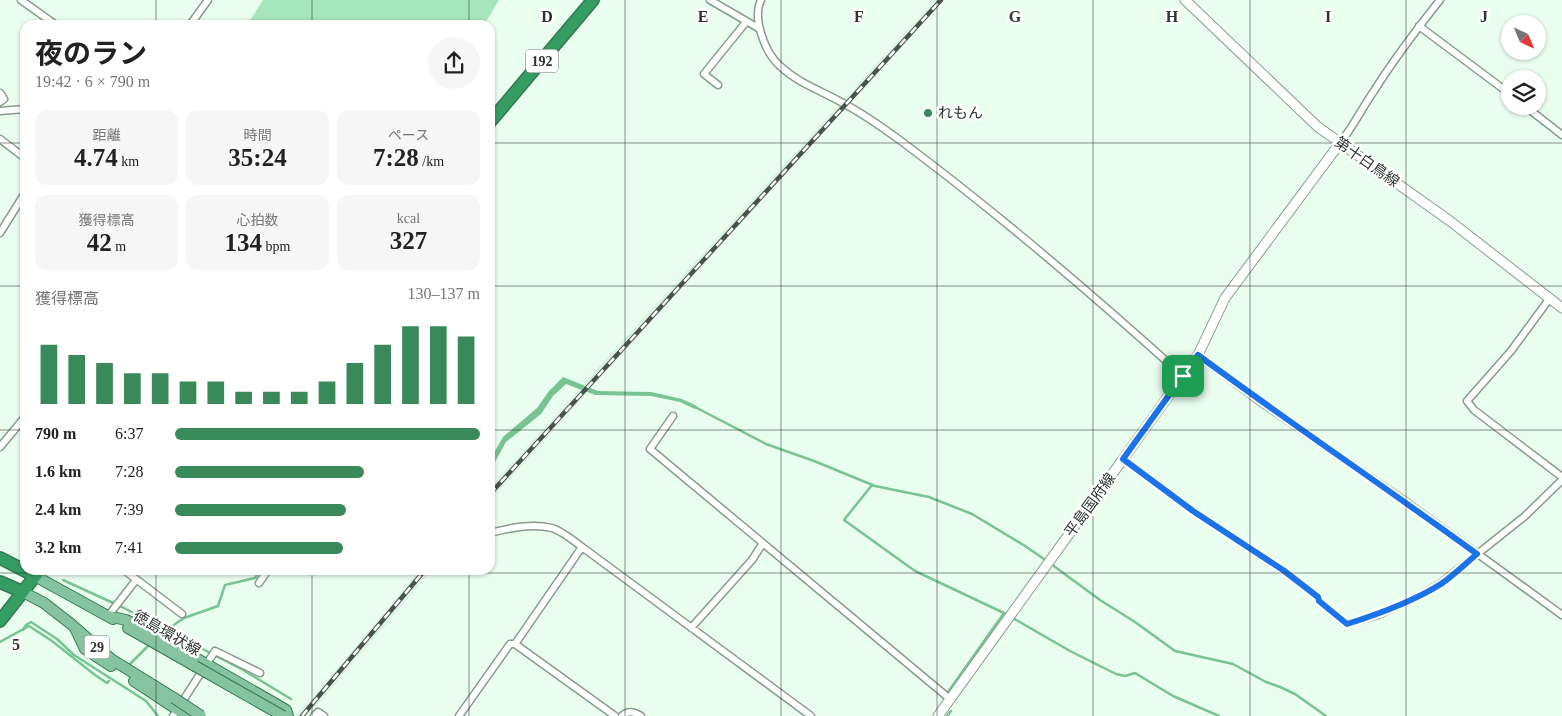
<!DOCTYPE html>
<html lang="ja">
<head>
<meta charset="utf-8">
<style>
	:root { --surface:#fff; --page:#f6f6f6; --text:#222; --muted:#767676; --accent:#398959 }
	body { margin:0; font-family:"Times New Roman","Noto Sans JP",serif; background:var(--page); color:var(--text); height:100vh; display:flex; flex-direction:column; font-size:19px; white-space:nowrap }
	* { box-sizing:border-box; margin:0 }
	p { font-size:16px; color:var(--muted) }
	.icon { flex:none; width:28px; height:28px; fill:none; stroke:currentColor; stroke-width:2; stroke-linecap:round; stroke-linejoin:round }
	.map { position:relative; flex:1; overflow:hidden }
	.sheet { position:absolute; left:20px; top:20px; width:475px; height:555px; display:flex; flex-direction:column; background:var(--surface); border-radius:15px; box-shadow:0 1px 4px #0004 }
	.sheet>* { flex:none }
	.needle { width:32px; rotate:136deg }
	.controls { position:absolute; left:1501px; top:15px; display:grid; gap:10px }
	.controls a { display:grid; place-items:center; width:45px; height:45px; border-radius:50%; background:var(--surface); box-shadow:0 1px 4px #0004; font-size:25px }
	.pin { position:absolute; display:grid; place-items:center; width:42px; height:42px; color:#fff; margin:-21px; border-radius:10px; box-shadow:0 2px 8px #0006 }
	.round { display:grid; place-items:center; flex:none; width:52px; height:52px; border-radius:26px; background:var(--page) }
	.headline { display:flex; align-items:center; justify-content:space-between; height:85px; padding:0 15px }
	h1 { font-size:28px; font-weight:700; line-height:38px }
	.stats { display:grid; grid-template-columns:repeat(3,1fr); gap:8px; height:85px; padding:5px 15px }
	.stats div { display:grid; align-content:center; border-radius:12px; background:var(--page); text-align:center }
	.stats b { font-size:25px; font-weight:700 }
	.stats small { font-size:14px; font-weight:400 }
	.stats p { font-size:14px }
	.chart { height:140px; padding:10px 15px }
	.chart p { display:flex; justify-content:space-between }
	.chart svg { width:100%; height:90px; margin-top:5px; stroke:var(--accent); stroke-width:6 }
	ul { padding:0 15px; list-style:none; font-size:16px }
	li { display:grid; grid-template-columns:80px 60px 1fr; align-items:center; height:38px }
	li i { height:12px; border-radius:6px; background:var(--accent) }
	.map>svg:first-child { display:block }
	.built { fill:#daf5e1 }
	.green { fill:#a5e6ba }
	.water { fill:#77c492 }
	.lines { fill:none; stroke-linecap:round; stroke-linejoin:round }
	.stream { stroke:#77c492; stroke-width:2.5 }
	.street-casing { stroke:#899b8e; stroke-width:9 }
	.secondary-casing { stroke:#899b8e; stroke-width:11 }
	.primary-casing { stroke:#337850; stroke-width:12 }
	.highway-casing { stroke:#337850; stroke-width:14 }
	.street { stroke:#fff; stroke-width:6 }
	.secondary { stroke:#fff; stroke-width:9 }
	.primary { stroke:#86c4a1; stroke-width:10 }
	.highway { stroke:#369d62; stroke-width:11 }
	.rail-casing { stroke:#49524c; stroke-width:4.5 }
	.rail { stroke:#fff; stroke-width:2.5; stroke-dasharray:8; stroke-linecap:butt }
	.primary-bridge-casing { stroke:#337850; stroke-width:12; stroke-linecap:butt }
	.primary-bridge { stroke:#86c4a1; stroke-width:10 }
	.route-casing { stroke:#fff; stroke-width:10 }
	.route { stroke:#1a73e8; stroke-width:6 }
	.grid { fill:none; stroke:#2d342f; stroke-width:1; stroke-opacity:0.55 }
	.poi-dot { fill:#398959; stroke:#fff; stroke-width:2 }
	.labels { text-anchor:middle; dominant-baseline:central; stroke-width:5; stroke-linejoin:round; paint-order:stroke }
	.shield { fill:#fff; stroke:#6c716d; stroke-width:1 }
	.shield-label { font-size:14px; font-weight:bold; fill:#2d342f }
	.poi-label { font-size:15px; fill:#2d342f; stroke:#fff; text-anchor:start }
	.street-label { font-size:15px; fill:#2d342f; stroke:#fff }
	.grid-label { font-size:16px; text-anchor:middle; font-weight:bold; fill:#2d342f; stroke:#fff; stroke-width:5; stroke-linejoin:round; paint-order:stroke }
</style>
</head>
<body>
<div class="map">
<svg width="1562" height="716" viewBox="0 0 1562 716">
	<rect width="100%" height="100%" fill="#eafef0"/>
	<!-- built -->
	<path class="built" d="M935,0H945L590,389L582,385Z
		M579,390L587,393L490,501V487Z
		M420,570H432L308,716H294L313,697Z"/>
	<!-- green -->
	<path class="green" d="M263,0H499L484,25H252L249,22Z"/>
	<!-- water -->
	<path class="water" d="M563,377L598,391L651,392L682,399L697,406V408L695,409L680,402L651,396L595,395L566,384L553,396L541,414L506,442L490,471V460L503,437L537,408L549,391Z"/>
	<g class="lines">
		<!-- stream -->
		<path class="stream" d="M695,407L766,444L814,461L875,486L929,497L972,514L1025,546L1047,561
			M872,485L844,520L915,571L1004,613L1070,651L1116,674L1125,676L1135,673L1173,696L1219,716
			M1051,564L1100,600L1135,622L1175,651L1233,664L1266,682L1280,687L1295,694L1326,716
			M63,580L122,607L243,670L291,699
			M168,629L184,618L218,606L225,585L255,578L260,570
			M23,630L26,625L31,622L57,639L74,655L146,701L158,716
			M0,642L29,626L52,641L95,675L107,683L109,681
			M130,664L148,646
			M948,692L1004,613
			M947,716L951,711"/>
		<defs>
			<path id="street" d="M21,0L56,25
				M710,0L760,29
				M761,0C752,18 765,53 780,66C798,83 820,90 841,102C862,113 882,127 901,141C999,214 1092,294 1183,376
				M190,25L208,0
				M1419,26L1510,94
				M718,85L704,74L746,22
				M0,93L4,99L0,102
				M1525,106L1562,135
				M0,111L25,109
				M0,139L25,158
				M1340,143C1353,127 1362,108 1374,91C1394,59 1417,29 1440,0
				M0,233L25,193
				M1550,298L1511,351L1467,401L1474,410L1562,477
				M1198,355L1259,401L1405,501L1562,615
				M673,416L650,449L950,699
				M0,447L25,417
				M1123,459L1193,511L1283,570L1318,597L1319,601L1347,624L1378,615L1419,596L1441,583L1525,516L1562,480
				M490,533C510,528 532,523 552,528C562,531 574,541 582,547
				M124,570L182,614
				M259,583L268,570
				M108,616L136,580
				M691,628L752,560L763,543
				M515,644L615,716
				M173,716L215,651L260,673
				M314,716L318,712L324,716
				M459,716L510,644H515L582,547L811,716
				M622,716C628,710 634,712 641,716"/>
			<path id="secondary" d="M1185,0L1318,127L1450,221L1562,308
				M938,716L1198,355L1225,298L1340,143"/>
			<path id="primary" d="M35,576L113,619
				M23,592L44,603L71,624L111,659L174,698
				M108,616L126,620L145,629L276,704L286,710L288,716
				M128,628L195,666
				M76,630L85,649L111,666
				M134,681L187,716"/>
			<path id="highway" d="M490,122L593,0
				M0,558L35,576
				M0,582L23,592
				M0,621L40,570"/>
		</defs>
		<!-- street casing -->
		<use href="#street" class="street-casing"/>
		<!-- secondary casing -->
		<use href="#secondary" class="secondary-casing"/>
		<!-- primary casing -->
		<use href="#primary" class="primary-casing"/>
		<!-- highway casing -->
		<use href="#highway" class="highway-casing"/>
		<!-- street -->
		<use href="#street" class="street"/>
		<!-- secondary -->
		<use href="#secondary" class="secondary"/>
		<!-- primary -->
		<use href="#primary" class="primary"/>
		<!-- highway -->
		<use href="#highway" class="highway"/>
		<defs>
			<path id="rail" d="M490,494L941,0
				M302,716L425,570"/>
		</defs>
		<!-- rail casing -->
		<use href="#rail" class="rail-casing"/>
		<!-- rail -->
		<use href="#rail" class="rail"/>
		<defs>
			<path id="primary-bridge" d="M195,666L283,716
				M174,698L201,716"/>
		</defs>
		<!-- primary-bridge casing -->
		<use href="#primary-bridge" class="primary-bridge-casing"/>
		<!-- primary-bridge -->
		<use href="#primary-bridge" class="primary-bridge"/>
	</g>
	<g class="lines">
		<defs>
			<path id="route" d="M1198,355C1290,423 1385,487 1477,554C1465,564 1454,575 1441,584C1412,602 1379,614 1347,624L1319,601L1318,597L1283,570L1193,511L1123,459Z"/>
		</defs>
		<!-- route casing -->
		<use href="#route" class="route-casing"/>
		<!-- route -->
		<use href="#route" class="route"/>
	</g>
	<!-- grid -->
	<path class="grid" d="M156,0V25M312,0V25M469,0V25M625,0V716M781,0V716M937,0V716M1093,0V716M1250,0V716M1406,0V716M0,143H25M490,143H1562M0,286H25M490,286H1562M0,430H25M490,430H1562M156,570V716M312,570V716M469,570V716M0,573H1562"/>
	<!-- markers -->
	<circle class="poi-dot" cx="928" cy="113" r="5"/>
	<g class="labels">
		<!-- shield labels -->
		<g class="shield">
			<rect x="526" y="49.5" width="32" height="23" rx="4"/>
			<rect x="84.5" y="635.5" width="25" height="23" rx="4"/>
		</g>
		<g class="shield-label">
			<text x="542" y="61">192</text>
			<text x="97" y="647">29</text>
		</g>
		<!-- poi labels -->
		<g class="poi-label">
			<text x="938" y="113">れもん</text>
		</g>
		<!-- street labels -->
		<g class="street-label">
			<text transform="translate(1367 162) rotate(35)">第十白鳥線</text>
			<text transform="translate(1090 505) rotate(-54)">平島国府線</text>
			<text transform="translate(167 633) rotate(30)">徳島環状線</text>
		</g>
	</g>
	<g class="grid-label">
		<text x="547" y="22">D</text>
		<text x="703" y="22">E</text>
		<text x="859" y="22">F</text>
		<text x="1015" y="22">G</text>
		<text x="1172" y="22">H</text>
		<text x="1328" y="22">I</text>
		<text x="1484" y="22">J</text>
		<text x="16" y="650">5</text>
	</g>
</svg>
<div class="controls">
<a><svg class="needle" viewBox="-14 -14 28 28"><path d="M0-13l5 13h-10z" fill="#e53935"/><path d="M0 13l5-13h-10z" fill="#767676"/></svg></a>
<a><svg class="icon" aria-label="layers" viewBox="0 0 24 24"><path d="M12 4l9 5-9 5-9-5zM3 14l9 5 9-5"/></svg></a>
</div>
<div class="pin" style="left:1183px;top:376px;background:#1e9e55"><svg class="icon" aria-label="arrive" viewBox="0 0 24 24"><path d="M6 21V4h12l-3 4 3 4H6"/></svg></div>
<section class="sheet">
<div class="headline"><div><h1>夜のラン</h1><p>19:42 · 6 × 790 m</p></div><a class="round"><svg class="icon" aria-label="share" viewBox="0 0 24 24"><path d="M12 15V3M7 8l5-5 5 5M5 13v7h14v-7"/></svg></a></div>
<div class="stats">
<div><p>距離</p><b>4.74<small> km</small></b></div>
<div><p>時間</p><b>35:24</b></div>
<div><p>ペース</p><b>7:28<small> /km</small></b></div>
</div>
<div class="stats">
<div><p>獲得標高</p><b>42<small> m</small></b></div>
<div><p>心拍数</p><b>134<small> bpm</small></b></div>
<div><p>kcal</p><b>327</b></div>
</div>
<div class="chart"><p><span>獲得標高</span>130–137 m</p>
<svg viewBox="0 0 160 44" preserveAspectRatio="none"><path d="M5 44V15M15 44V20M25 44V24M35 44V29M45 44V29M55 44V33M65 44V33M75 44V38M85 44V38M95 44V38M105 44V33M115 44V24M125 44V15M135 44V6M145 44V6M155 44V11"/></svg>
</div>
<ul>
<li><b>790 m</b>6:37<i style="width:100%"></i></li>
<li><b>1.6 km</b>7:28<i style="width:62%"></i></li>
<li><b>2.4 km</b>7:39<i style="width:56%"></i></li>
<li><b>3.2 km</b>7:41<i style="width:55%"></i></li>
</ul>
</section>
</div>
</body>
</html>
